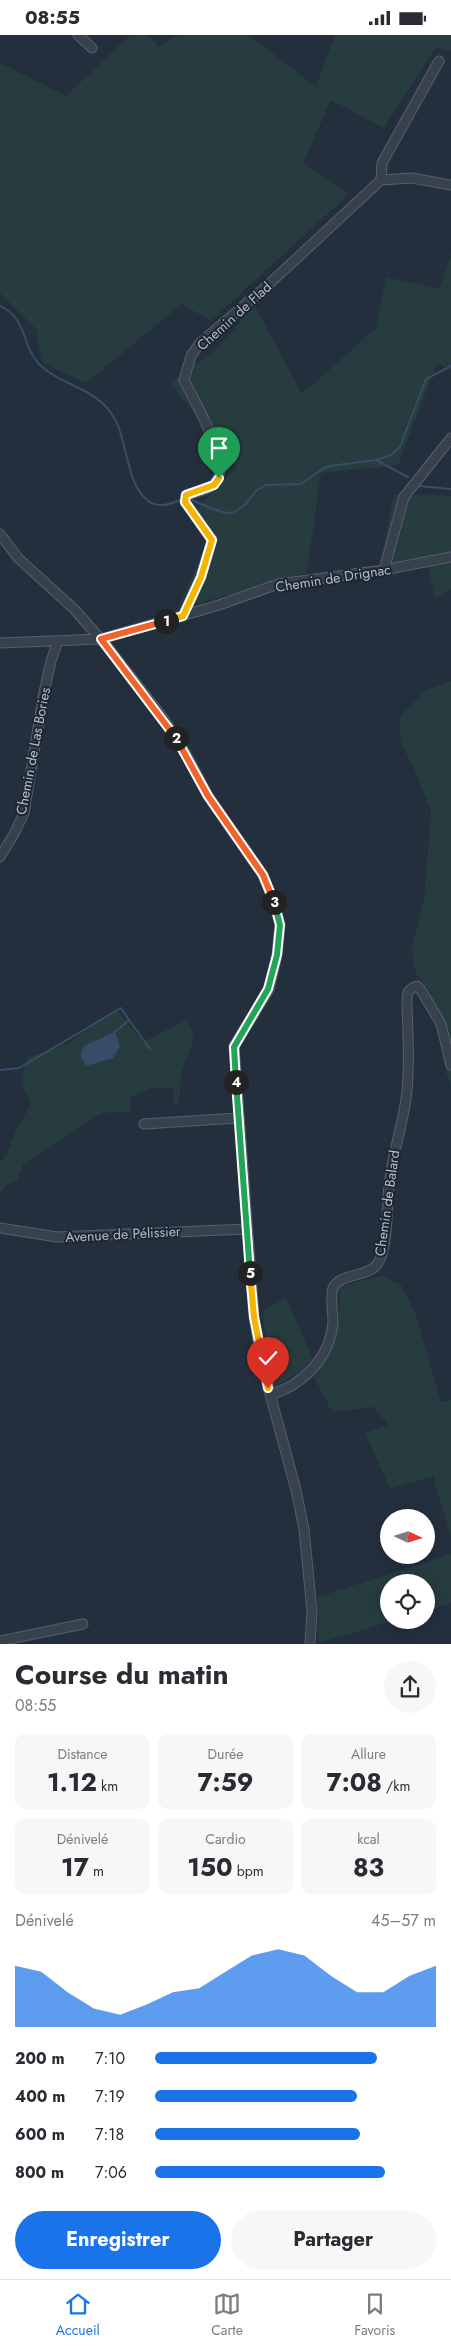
<!DOCTYPE html>
<html lang="fr">
<head>
<meta charset="utf-8">
<style>
	:root { --surface:#fff; --page:#f7f7f7; --text:#2b2b33; --muted:#7c7c81; --line:#e1e1e2; --accent:#1a73e8 }
	body { margin:0; font-family:Jost,sans-serif; background:var(--page); color:var(--text); height:100vh; display:flex; flex-direction:column; font-size:19px; white-space:nowrap }
	* { box-sizing:border-box; margin:0 }
	p { font-size:16px; color:var(--muted) }
	.icon { flex:none; width:28px; height:28px; fill:none; stroke:currentColor; stroke-width:2; stroke-linecap:round; stroke-linejoin:round }
	.map { position:relative; height:1609px; overflow:hidden }
	.panel { display:flex; flex-direction:column; background:var(--surface); flex:1 }
	.panel>* { flex:none }
	.needle { width:32px; rotate:94deg }
	.tools { position:absolute; left:380px; top:1474px; display:grid; gap:10px }
	.tools a { display:grid; place-items:center; width:55px; height:55px; border-radius:50%; background:var(--surface); box-shadow:0 2px 12px #0003; font-size:25px }
	.pin { position:absolute; display:grid; place-items:center; width:42px; height:42px; color:#fff; margin:-51px -21px; border-radius:50% 50% 50% 0; rotate:-45deg; box-shadow:0 0 5px #0007 }
	.pin .icon { rotate:45deg }
	.km { position:absolute; width:25px; height:25px; margin:-12px; border-radius:50%; background:#222; color:#fff; font-size:14px; line-height:25px; text-align:center }
	.round { display:grid; place-items:center; flex:none; width:52px; height:52px; border-radius:26px; background:var(--page) }
	.headline { display:flex; align-items:center; justify-content:space-between; height:85px; padding:0 15px }
	h1 { font-size:28px; font-weight:700; line-height:38px }
	.figures { display:grid; grid-template-columns:repeat(3,1fr); gap:8px; height:85px; padding:5px 15px }
	.figures div { display:grid; align-content:center; border-radius:10px; background:var(--page); text-align:center }
	.figures b { font-size:25px; font-weight:700 }
	.figures small { font-size:14px; font-weight:400 }
	.figures p { font-size:14px }
	.chart { height:140px; padding:10px 15px }
	.chart p { display:flex; justify-content:space-between }
	.chart svg { width:100%; height:90px; margin-top:5px; fill:var(--accent); opacity:.7 }
	.primary-button { display:flex; gap:10px; margin-top:auto; padding:10px 15px }
	.primary-button a { flex:1; height:58px; border-radius:30px; background:var(--accent); color:#fff; font-size:20px; font-weight:700; line-height:58px; text-align:center }
	.primary-button a+a { background:var(--page); color:var(--text) }
	ul { padding:0 15px; list-style:none; font-size:16px }
	li { display:grid; grid-template-columns:80px 60px 1fr; align-items:center; height:38px }
	li i { height:12px; border-radius:6px; background:var(--accent) }
	.status { display:flex; justify-content:space-between; align-items:center; height:35px; padding:0 25px; background:var(--surface); direction:ltr }
	.status svg { height:14px; fill:currentColor }
	.tabs { display:flex; justify-content:space-around; align-items:center; height:70px; border-top:1px solid var(--line); background:var(--surface); font-size:14px; color:var(--muted) }
	.tabs a { display:grid; justify-items:center; gap:2px }
	.tabs .selected { color:var(--accent) }
	.map>svg:first-child { display:block }
	.green { fill:#263c3f }
	.water { fill:#394c67 }
	.lines { fill:none; stroke-linecap:round; stroke-linejoin:round }
	.stream { stroke:#394c67; stroke-width:2 }
	.minor-casing { stroke:#565f6c; stroke-width:11 }
	.minor { stroke:#38414e; stroke-width:9 }
	.split-1-casing { stroke:#fff; stroke-width:10 }
	.split-2-casing { stroke:#fff; stroke-width:10 }
	.split-3-casing { stroke:#fff; stroke-width:10 }
	.split-4-casing { stroke:#fff; stroke-width:10 }
	.split-5-casing { stroke:#fff; stroke-width:10 }
	.split-6-casing { stroke:#fff; stroke-width:10 }
	.split-1 { stroke:#f5b400; stroke-width:6 }
	.split-2 { stroke:#f0652b; stroke-width:6 }
	.split-3 { stroke:#f0652b; stroke-width:6 }
	.split-4 { stroke:#22a559; stroke-width:6 }
	.split-5 { stroke:#22a559; stroke-width:6 }
	.split-6 { stroke:#f5b400; stroke-width:6 }
	.labels { text-anchor:middle; dominant-baseline:central; stroke-width:4; stroke-linejoin:round; paint-order:stroke }
	.street-label { font-size:14px; fill:#b4bcc9; stroke:#1d2633 }
</style>
</head>
<body>
<div class="status"><b>08:55</b><svg viewBox="0 0 49 12"><path d="M0 12V9h3v3zM5 12V6h3v6zM10 12V3h3v9zM15 12V0h3v12zM26 1h20v11H26zM47 4h2v5h-2z"/></svg></div>
<div class="map">
<svg width="451" height="1609" viewBox="0 0 451 1609">
	<rect width="100%" height="100%" fill="#242f3e"/>
	<!-- green -->
	<path class="green" d="M130,0H149L158,12L179,0H249L316,52L335,0H451V16L436,12L384,93L331,65L303,128L349,159L211,286L182,269L86,348L42,328L36,294L0,258V28L66,61Z
		M451,218V335L437,328L398,430L321,438L307,537L178,574L209,502L194,477L237,432L170,348L214,316L255,271L302,359L376,293L386,242L440,254Z
		M394,459L451,461V554L435,564L428,533L380,528Z
		M451,646V1050L446,1037L430,956L416,938L411,914L424,866L431,776L414,733L402,710L399,693L401,681L425,655Z
		M116,974L143,1007L187,985C202,1009 184,1018 181,1041C180,1051 181,1059 178,1069L175,1070L172,1052L150,1054L130,1062L131,1077L102,1078L23,1130L17,1146L8,1149L0,1158V1127L7,1119L16,1095L31,1069C22,1052 18,1042 28,1023L70,1007Z
		M382,1241L401,1250L415,1277L441,1367L451,1365V1503L433,1441L390,1454L365,1398L388,1390L374,1372L332,1377L313,1340C338,1311 339,1287 340,1251Z
		M286,1262L313,1324L302,1336L273,1353L267,1326L263,1276Z
		M451,1519V1568L426,1576V1548H389V1585H396L318,1608V1562Z"/>
	<!-- water -->
	<path class="water" d="M115,997L120,1011L113,1023L86,1031L80,1019L85,1010Z"/>
	<g class="lines">
		<!-- stream -->
		<path class="stream" d="M0,271C28,284 21,310 39,329C62,352 97,352 115,384C127,406 127,450 147,465C158,474 171,469 183,464
			M376,425L391,420L400,412L426,344L451,331
			M419,451L451,454
			M189,464C202,468 219,479 232,478L244,471L257,455L266,450L301,449L324,433L330,431L376,425L408,442
			M115,997L129,985L150,1014
			M0,1035L19,1033L121,973L129,985"/>
		<defs>
			<path id="minor" d="M78,0L92,13
				M381,145L412,143L451,150
				M0,499L18,523L74,574L105,609L163,683L186,719L208,761L263,840L274,867L280,890L277,920L269,954L234,1011L254,1282L263,1333L296,1455L304,1494L312,1576L310,1609
				M384,535L404,462L451,403
				M183,581L201,542L212,505L185,467L186,460C195,457 209,455 215,448C233,430 194,366 184,345L191,321L200,308L268,250L381,145L382,128L439,26
				M0,608L101,604L219,570L278,549L384,535L451,522
				M0,822L14,799L24,778L44,657L51,626L58,606
				M144,1089L238,1083
				M0,1193L57,1202L247,1194
				M270,1360C303,1350 330,1323 333,1287C333,1278 330,1262 333,1253C341,1237 369,1243 378,1228C388,1213 387,1169 389,1150C392,1120 402,1093 406,1064C410,1034 408,1000 407,970C407,961 406,954 417,951L421,955L441,989L451,1030
				M0,1606L83,1589"/>
		</defs>
		<!-- minor casing -->
		<use href="#minor" class="minor-casing"/>
		<!-- minor -->
		<use href="#minor" class="minor"/>
	</g>
	<g class="lines">
		<defs>
			<path id="split-1" d="M166,586L183,581L201,542L212,505L185,467L186,460L214,450L219,443"/>
			<path id="split-2" d="M166,586L101,604L176,703"/>
			<path id="split-3" d="M176,703L208,761L263,840L274,867"/>
			<path id="split-4" d="M236,1047L234,1012L268,954L277,920L280,890L274,867"/>
			<path id="split-5" d="M236,1047L250,1238"/>
			<path id="split-6" d="M250,1238L254,1282L268,1353"/>
		</defs>
		<!-- split-1 casing -->
		<use href="#split-1" class="split-1-casing"/>
		<!-- split-2 casing -->
		<use href="#split-2" class="split-2-casing"/>
		<!-- split-3 casing -->
		<use href="#split-3" class="split-3-casing"/>
		<!-- split-4 casing -->
		<use href="#split-4" class="split-4-casing"/>
		<!-- split-5 casing -->
		<use href="#split-5" class="split-5-casing"/>
		<!-- split-6 casing -->
		<use href="#split-6" class="split-6-casing"/>
		<!-- split-1 -->
		<use href="#split-1" class="split-1"/>
		<!-- split-2 -->
		<use href="#split-2" class="split-2"/>
		<!-- split-3 -->
		<use href="#split-3" class="split-3"/>
		<!-- split-4 -->
		<use href="#split-4" class="split-4"/>
		<!-- split-5 -->
		<use href="#split-5" class="split-5"/>
		<!-- split-6 -->
		<use href="#split-6" class="split-6"/>
	</g>
	<g class="labels">
		<!-- street labels -->
		<g class="street-label">
			<text transform="translate(234 281) rotate(-42)">Chemin de Flad</text>
			<text transform="translate(333 543) rotate(-9)">Chemin de Drignac</text>
			<text transform="translate(33 716) rotate(-79)">Chemin de Las Bories</text>
			<text transform="translate(387 1168) rotate(-82)">Chemin de Balard</text>
			<text transform="translate(123 1199) rotate(-3)">Avenue de Pélissier</text>
		</g>
	</g>
</svg>
<div class="tools">
<a><svg class="needle" viewBox="-14 -14 28 28"><path d="M0-13l5 13h-10z" fill="#e53935"/><path d="M0 13l5-13h-10z" fill="#7c7c81"/></svg></a>
<a><svg class="icon" aria-label="locate" viewBox="0 0 24 24"><circle cx="12" cy="12" r="6"/><path d="M12 2v4M12 18v4M2 12h4M18 12h4"/></svg></a>
</div>
<div class="pin" style="left:219px;top:443px;background:#1e9e55"><svg class="icon" aria-label="arrive" viewBox="0 0 24 24"><path d="M6 21V4h12l-3 4 3 4H6"/></svg></div>
<div class="pin" style="left:268px;top:1353px;background:#d93025"><svg class="icon" aria-label="check" viewBox="0 0 24 24"><path d="M5 12l5 5 9-10"/></svg></div>
<b class="km" style="left:166px;top:586px">1</b>
<b class="km" style="left:176px;top:703px">2</b>
<b class="km" style="left:274px;top:867px">3</b>
<b class="km" style="left:236px;top:1047px">4</b>
<b class="km" style="left:250px;top:1238px">5</b>
</div>
<section class="panel">
<div class="headline"><div><h1>Course du matin</h1><p>08:55</p></div><a class="round"><svg class="icon" aria-label="share" viewBox="0 0 24 24"><path d="M12 15V3M7 8l5-5 5 5M5 13v7h14v-7"/></svg></a></div>
<div class="figures">
<div><p>Distance</p><b>1.12<small> km</small></b></div>
<div><p>Durée</p><b>7:59</b></div>
<div><p>Allure</p><b>7:08<small> /km</small></b></div>
</div>
<div class="figures">
<div><p>Dénivelé</p><b>17<small> m</small></b></div>
<div><p>Cardio</p><b>150<small> bpm</small></b></div>
<div><p>kcal</p><b>83</b></div>
</div>
<div class="chart"><p><span>Dénivelé</span>45–57 m</p>
<svg viewBox="0 0 160 44" preserveAspectRatio="none"><path d="M0 44V14L10 17L20 27L30 35L40 38L50 33L60 27L70 25L80 17L90 9L100 6L110 9L120 19L130 27L140 27L150 19L160 14V44z"/></svg>
</div>
<ul>
<li><b>200 m</b>7:10<i style="width:79%"></i></li>
<li><b>400 m</b>7:19<i style="width:72%"></i></li>
<li><b>600 m</b>7:18<i style="width:73%"></i></li>
<li><b>800 m</b>7:06<i style="width:82%"></i></li>
</ul>
<div class="primary-button"><a>Enregistrer</a><a>Partager</a></div>
</section>
<nav class="tabs">
<a class="selected"><svg class="icon" aria-label="home" viewBox="0 0 24 24"><path d="M3 11l9-7 9 7M6 9v11h12V9"/></svg>Accueil</a>
<a><svg class="icon" aria-label="map" viewBox="0 0 24 24"><path d="M3 6l6-2 6 2 6-2v14l-6 2-6-2-6 2zM9 4v14M15 6v14"/></svg>Carte</a>
<a><svg class="icon" aria-label="saved" viewBox="0 0 24 24"><path d="M7 4h10v16l-5-4-5 4z"/></svg>Favoris</a>
</nav>
</body>
</html>
